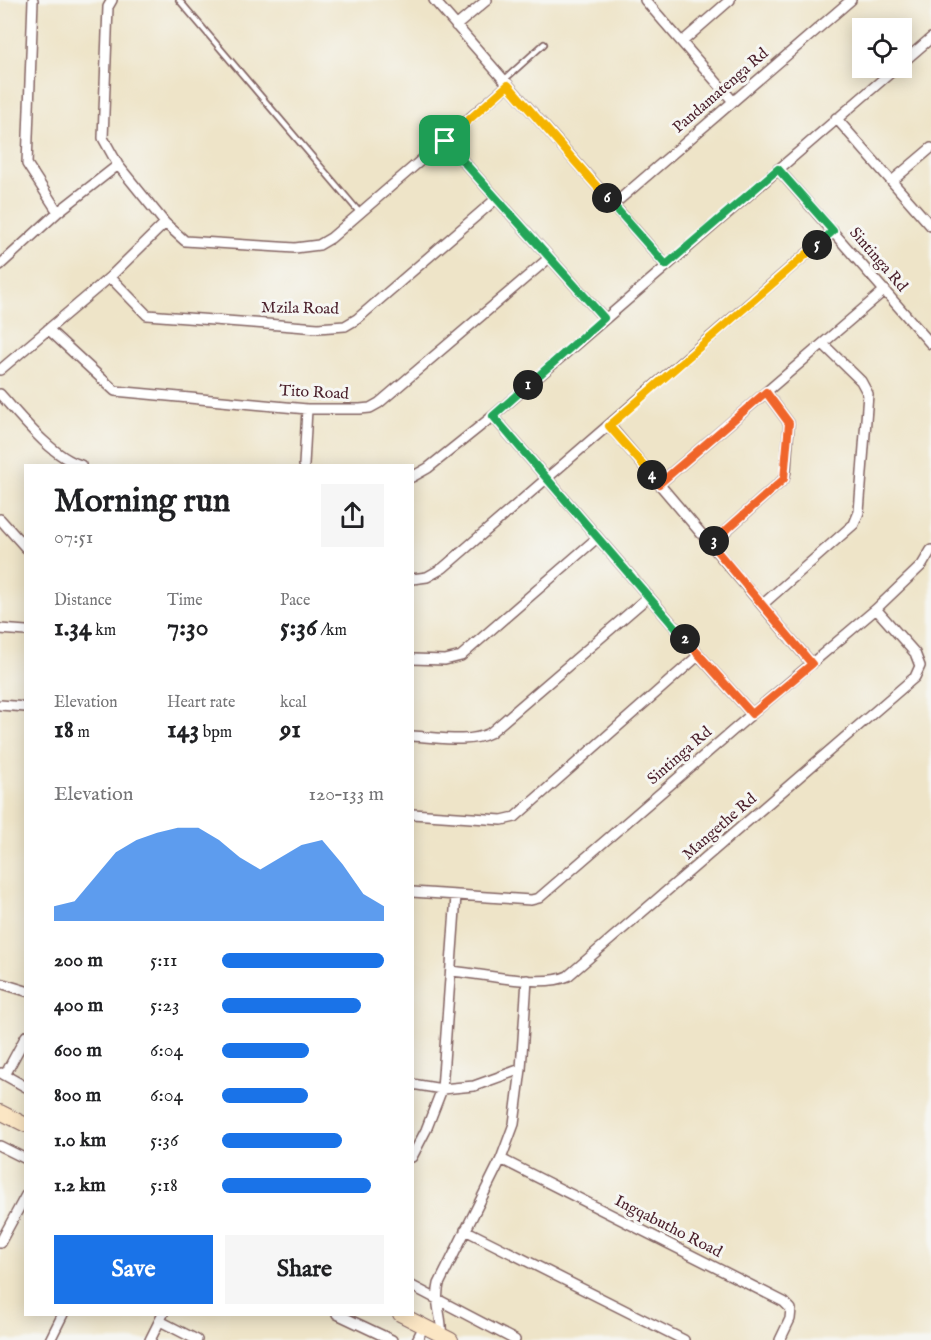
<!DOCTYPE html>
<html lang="en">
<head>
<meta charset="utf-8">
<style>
	:root { --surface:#fff; --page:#f6f6f6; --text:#202124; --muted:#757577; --accent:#1a73e8 }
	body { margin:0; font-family:"IM FELL English",serif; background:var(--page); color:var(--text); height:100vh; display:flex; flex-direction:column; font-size:22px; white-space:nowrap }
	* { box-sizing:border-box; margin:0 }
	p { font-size:20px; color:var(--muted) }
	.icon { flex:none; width:33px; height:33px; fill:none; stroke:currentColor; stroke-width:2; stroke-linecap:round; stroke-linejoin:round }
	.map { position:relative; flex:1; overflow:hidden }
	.panel { position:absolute; left:24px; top:464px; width:390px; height:852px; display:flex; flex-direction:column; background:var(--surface); border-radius:0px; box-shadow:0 3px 15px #0003 }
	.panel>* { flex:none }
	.buttons { position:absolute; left:852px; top:18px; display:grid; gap:12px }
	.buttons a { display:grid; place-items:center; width:60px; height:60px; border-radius:0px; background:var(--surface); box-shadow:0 3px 15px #0003; font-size:30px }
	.pin { position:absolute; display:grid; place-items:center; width:51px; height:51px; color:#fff; margin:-26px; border-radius:12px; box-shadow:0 3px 9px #0006 }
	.km { position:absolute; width:30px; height:30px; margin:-15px; border-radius:50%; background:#222; color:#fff; font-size:16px; line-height:30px; text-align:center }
	.round { display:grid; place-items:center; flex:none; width:63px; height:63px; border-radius:0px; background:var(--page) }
	.overview { display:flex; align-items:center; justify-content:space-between; height:102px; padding:0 30px }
	h1 { font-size:33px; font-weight:700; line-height:45px }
	.figures { display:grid; grid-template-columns:repeat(3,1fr); gap:9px; height:102px; padding:6px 30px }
	.figures div { display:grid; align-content:center }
	.figures b { font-size:26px; font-weight:700 }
	.figures small { font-size:16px; font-weight:400 }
	.figures p { font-size:16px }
	.chart { height:168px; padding:12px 30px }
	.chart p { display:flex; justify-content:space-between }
	.chart svg { width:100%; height:108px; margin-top:6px; fill:var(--accent); opacity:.7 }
	.cta { display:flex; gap:12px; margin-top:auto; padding:12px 30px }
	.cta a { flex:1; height:69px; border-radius:0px; background:var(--accent); color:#fff; font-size:24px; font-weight:700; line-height:69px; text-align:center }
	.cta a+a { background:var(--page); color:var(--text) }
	ul { padding:0 30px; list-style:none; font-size:20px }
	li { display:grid; grid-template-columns:96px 72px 1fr; align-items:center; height:45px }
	li i { height:15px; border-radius:8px; background:var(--accent) }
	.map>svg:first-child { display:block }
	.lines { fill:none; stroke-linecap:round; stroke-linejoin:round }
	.lane-casing { stroke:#836462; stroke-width:8 }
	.street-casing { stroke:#836462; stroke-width:12 }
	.secondary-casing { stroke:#836462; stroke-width:16 }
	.lane { stroke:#fff; stroke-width:4.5 }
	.street { stroke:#fff; stroke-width:9 }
	.secondary { stroke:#fbe6c4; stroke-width:14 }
	.split-1-casing { stroke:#fff; stroke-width:12 }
	.split-2-casing { stroke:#fff; stroke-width:12 }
	.split-3-casing { stroke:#fff; stroke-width:12 }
	.split-4-casing { stroke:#fff; stroke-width:12 }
	.split-5-casing { stroke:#fff; stroke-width:12 }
	.split-6-casing { stroke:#fff; stroke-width:12 }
	.split-7-casing { stroke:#fff; stroke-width:12 }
	.split-1 { stroke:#22a559; stroke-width:8 }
	.split-2 { stroke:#22a559; stroke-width:8 }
	.split-3 { stroke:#f0652b; stroke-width:8 }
	.split-4 { stroke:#f0652b; stroke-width:8 }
	.split-5 { stroke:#f5b400; stroke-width:8 }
	.split-6 { stroke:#22a559; stroke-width:8 }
	.split-7 { stroke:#f5b400; stroke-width:8 }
	.labels { text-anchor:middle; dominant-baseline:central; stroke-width:6; stroke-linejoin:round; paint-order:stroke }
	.street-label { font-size:16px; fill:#4a1f2b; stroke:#f6f6f2 }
</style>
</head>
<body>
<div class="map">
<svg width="931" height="1340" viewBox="0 0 931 1340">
	<rect width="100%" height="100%" fill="#f6f6f2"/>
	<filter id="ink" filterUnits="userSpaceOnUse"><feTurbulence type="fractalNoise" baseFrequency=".0167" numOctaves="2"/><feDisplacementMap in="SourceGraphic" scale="12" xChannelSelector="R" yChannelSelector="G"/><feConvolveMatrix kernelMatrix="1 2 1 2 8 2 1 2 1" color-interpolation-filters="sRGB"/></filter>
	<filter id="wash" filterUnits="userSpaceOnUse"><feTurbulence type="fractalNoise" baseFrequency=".008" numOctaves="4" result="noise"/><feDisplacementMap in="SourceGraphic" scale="24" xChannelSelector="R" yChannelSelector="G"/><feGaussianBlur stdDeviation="1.35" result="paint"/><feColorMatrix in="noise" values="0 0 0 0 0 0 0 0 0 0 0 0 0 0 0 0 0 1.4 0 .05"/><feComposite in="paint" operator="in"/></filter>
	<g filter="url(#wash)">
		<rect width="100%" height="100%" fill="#eee4c8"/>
	</g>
	<g filter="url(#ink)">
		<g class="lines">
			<defs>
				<path id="lane" d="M179,0L360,213
					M504,80L544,44"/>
				<path id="street" d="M33,0L27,164L58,212
					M112,0L108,7L103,138L118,165L165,223L185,241L295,248L319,245L331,238L508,85
					M434,0L666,265
					M645,0L732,100
					M456,26L487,0
					M682,42L730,0
					M902,63L931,38
					M836,118L931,226
					M445,141L604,318
					M778,169L931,344
					M892,181L931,148
					M613,205L851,0
					M0,265L58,212L118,165
					M110,277L147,315L318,328L345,326L357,319L496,199
					M48,329L115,391L307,409H360L370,408L379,403L549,258
					M0,370L110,277L165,223
					M0,394C20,416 53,458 81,465
					M493,416L699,655L752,714
					M609,425L812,664
					M304,465L307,409
					M412,477L428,468L493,416L896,68
					M659,484L885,290
					M0,519L26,548
					M711,544L784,479L786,471L789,423L766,392
					M412,579L427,577L443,568L833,231
					M762,605L854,524L859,512L868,394L861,381L823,344
					M0,629L26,631
					M412,659L445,660L461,656L597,538
					M0,705L26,707
					M412,736C437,737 468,744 490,733L648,597
					M412,814L502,820L515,817L699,655
					M412,892L531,900L539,898L752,714L876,609L922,565L931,550
					M452,971C480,974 543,988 568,976L915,677L920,666L915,653L876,609
					M0,983L26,991
					M1,1073L26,1087
					M5,1075L26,1036
					M412,1084L442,1089L474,1086L521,1069
					M0,1146L26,1159
					M412,1157L426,1130L442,1089L456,896
					M501,1159L784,1302L791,1309L790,1319L780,1340
					M465,1230L684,1340
					M0,1243L26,1195
					M412,1286L515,1340
					M337,1314L392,1340
					M160,1321L197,1340
					M441,1335C443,1317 434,1306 439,1284L501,1159L514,1124L521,1069L527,980
					M50,1340L63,1314
					M150,1340L163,1314
					M417,1340L424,1326"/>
				<path id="secondary" d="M0,1112L26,1125
					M400,1314L451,1340"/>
			</defs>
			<!-- lane casing -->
			<use href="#lane" class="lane-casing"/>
			<!-- street casing -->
			<use href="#street" class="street-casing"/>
			<!-- secondary casing -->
			<use href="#secondary" class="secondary-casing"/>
			<!-- lane -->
			<use href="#lane" class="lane"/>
			<!-- street -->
			<use href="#street" class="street"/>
			<!-- secondary -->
			<use href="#secondary" class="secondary"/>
		</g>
	</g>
	<g class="lines" filter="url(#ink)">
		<defs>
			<path id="split-1" d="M445,141L604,318L528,385"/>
			<path id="split-2" d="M528,385L493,416L685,639"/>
			<path id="split-3" d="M685,639L752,714L812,664L711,544L714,541"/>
			<path id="split-4" d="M652,475L659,484L766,392L789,423L784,479L714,541"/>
			<path id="split-5" d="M652,475L609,426L817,245"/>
			<path id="split-6" d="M607,198L666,265L778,169L833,231L817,245"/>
			<path id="split-7" d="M445,141L508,85L607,198"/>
		</defs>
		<!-- split-1 casing -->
		<use href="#split-1" class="split-1-casing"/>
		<!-- split-2 casing -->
		<use href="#split-2" class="split-2-casing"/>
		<!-- split-3 casing -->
		<use href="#split-3" class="split-3-casing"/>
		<!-- split-4 casing -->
		<use href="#split-4" class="split-4-casing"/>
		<!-- split-5 casing -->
		<use href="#split-5" class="split-5-casing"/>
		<!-- split-6 casing -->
		<use href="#split-6" class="split-6-casing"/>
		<!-- split-7 casing -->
		<use href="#split-7" class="split-7-casing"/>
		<!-- split-1 -->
		<use href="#split-1" class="split-1"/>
		<!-- split-2 -->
		<use href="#split-2" class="split-2"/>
		<!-- split-3 -->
		<use href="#split-3" class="split-3"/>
		<!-- split-4 -->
		<use href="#split-4" class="split-4"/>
		<!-- split-5 -->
		<use href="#split-5" class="split-5"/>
		<!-- split-6 -->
		<use href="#split-6" class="split-6"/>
		<!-- split-7 -->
		<use href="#split-7" class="split-7"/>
	</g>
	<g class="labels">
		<!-- street labels -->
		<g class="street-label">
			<text transform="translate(721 91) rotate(-41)">Pandamatenga Rd</text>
			<text transform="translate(878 260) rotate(49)">Sintinga Rd</text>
			<text transform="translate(300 309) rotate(1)">Mzila Road</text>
			<text transform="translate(314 393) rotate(3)">Tito Road</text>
			<text transform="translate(680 756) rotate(-41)">Sintinga Rd</text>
			<text transform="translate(720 827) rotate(-41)">Mangethe Rd</text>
			<text transform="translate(668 1227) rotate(27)">Ingqabutho Road</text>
		</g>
	</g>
</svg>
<div class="buttons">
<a><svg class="icon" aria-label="locate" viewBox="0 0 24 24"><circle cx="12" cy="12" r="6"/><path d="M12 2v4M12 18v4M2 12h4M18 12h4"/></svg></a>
</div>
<div class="pin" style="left:445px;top:141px;background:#1e9e55"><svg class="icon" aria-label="arrive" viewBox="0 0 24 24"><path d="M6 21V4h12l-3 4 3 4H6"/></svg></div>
<b class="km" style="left:528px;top:385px">1</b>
<b class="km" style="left:685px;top:639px">2</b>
<b class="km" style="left:714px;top:541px">3</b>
<b class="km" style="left:652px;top:475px">4</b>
<b class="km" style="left:817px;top:245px">5</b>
<b class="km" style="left:607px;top:198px">6</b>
<section class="panel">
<div class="overview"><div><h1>Morning run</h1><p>07:51</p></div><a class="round"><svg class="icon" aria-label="share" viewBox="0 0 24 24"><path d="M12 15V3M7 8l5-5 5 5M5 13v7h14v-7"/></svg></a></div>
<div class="figures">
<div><p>Distance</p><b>1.34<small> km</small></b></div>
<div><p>Time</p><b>7:30</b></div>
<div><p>Pace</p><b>5:36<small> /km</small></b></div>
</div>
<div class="figures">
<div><p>Elevation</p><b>18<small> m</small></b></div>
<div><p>Heart rate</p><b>143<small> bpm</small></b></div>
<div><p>kcal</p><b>91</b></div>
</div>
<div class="chart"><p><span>Elevation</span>120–133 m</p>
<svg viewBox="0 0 160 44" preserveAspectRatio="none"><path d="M0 44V38L10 36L20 26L30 16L40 11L50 8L60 6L70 6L80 11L90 18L100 23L110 18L120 13L130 11L140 21L150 33L160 38V44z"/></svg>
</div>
<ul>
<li><b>200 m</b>5:11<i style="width:100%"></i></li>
<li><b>400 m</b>5:23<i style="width:86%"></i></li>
<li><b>600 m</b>6:04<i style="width:54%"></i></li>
<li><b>800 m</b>6:04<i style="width:53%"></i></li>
<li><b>1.0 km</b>5:36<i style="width:74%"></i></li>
<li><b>1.2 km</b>5:18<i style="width:92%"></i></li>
</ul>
<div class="cta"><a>Save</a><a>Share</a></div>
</section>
</div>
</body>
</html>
